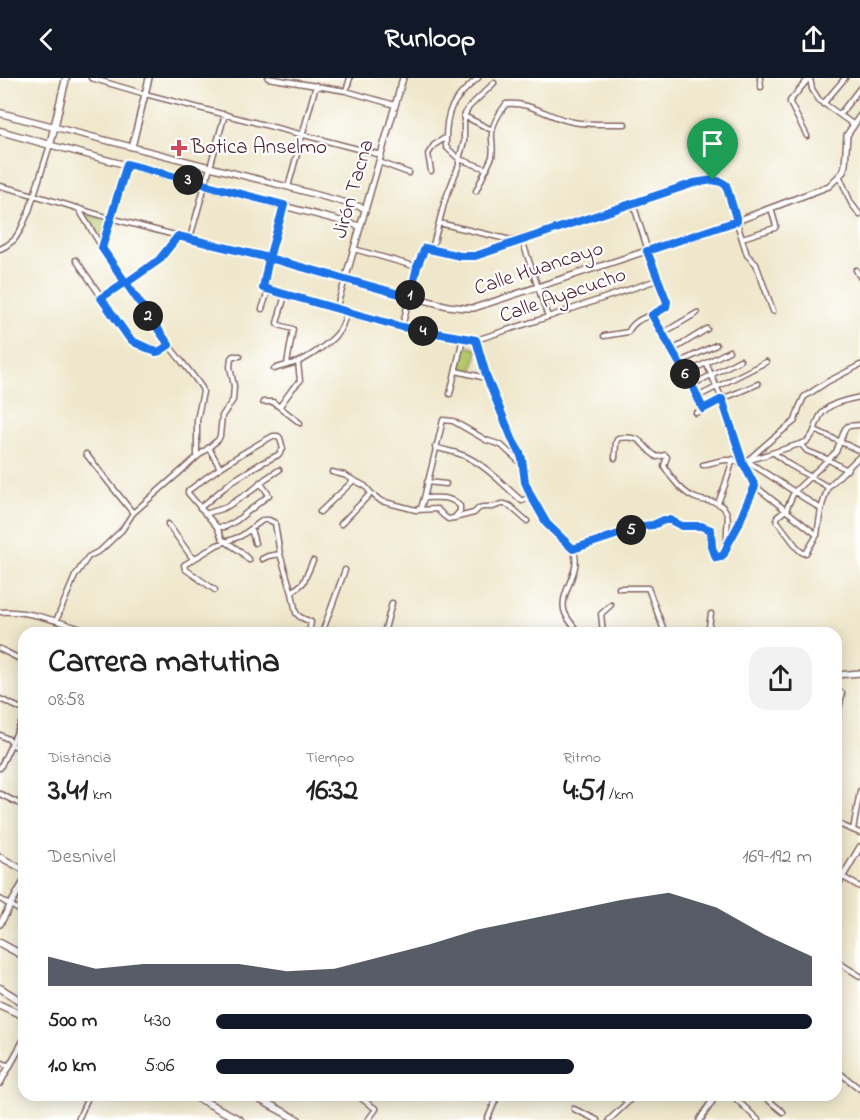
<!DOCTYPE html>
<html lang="es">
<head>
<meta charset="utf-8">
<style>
	:root { --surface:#fff; --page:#f2f2f2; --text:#222; --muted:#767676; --accent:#111827 }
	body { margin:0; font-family:"Indie Flower",sans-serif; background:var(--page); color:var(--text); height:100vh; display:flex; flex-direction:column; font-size:22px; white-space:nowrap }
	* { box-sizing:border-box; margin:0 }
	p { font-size:20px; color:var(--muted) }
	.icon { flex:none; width:33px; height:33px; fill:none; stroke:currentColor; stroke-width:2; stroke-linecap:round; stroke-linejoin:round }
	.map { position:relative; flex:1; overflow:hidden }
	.drawer { position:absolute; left:18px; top:549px; width:824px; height:474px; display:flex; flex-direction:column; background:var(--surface); border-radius:18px; box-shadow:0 3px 15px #0003 }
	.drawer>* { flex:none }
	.pin { position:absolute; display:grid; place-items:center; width:51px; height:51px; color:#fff; margin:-62px -26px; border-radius:50% 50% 50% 0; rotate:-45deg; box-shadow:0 0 6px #0007 }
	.pin .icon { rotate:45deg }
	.km { position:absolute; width:30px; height:30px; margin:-15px; border-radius:50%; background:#222; color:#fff; font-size:16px; line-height:30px; text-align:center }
	.round { display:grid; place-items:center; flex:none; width:63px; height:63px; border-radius:18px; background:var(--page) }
	.headline { display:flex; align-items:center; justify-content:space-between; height:102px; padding:0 30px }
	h1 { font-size:33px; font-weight:700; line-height:45px }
	.figures { display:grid; grid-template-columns:repeat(3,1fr); gap:9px; height:102px; padding:6px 30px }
	.figures div { display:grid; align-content:center }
	.figures b { font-size:30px; font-weight:700 }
	.figures small { font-size:16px; font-weight:400 }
	.figures p { font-size:16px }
	.chart { height:168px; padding:12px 30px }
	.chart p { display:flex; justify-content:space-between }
	.chart svg { width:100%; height:108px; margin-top:6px; fill:var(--accent); opacity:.7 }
	ul { padding:0 30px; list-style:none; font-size:20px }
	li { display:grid; grid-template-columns:96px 72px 1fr; align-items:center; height:45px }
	li i { height:15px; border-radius:8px; background:var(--accent) }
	header { display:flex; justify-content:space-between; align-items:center; height:78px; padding:0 30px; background:var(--accent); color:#fff; font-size:27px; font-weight:700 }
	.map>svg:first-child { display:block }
	.green { fill:#b5c76b; stroke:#80734b; stroke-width:1.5 }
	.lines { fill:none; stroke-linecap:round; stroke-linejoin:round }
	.minor-casing { stroke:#846563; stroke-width:7 }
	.tertiary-casing { stroke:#846563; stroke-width:8 }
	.secondary-casing { stroke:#846563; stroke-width:9 }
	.minor { stroke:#fff; stroke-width:4 }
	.tertiary { stroke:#fff; stroke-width:5 }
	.secondary { stroke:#fff; stroke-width:6 }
	.route-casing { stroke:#fff; stroke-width:12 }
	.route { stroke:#1a73e8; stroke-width:8 }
	.poi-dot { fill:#d1495b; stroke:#fff; stroke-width:2 }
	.labels { text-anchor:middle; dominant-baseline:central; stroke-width:4.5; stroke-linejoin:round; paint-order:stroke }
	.poi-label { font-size:21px; fill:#4a1f2b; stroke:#fff; text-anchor:start }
	.street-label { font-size:21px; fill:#4a1f2b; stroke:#fff }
</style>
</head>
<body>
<header><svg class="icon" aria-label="back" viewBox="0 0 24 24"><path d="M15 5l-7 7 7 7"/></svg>Runloop<svg class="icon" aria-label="share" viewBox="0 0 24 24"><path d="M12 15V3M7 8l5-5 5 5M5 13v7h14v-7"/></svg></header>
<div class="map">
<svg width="860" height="1042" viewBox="0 0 860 1042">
	<rect width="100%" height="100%" fill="#fff"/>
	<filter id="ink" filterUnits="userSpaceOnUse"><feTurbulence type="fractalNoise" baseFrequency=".0167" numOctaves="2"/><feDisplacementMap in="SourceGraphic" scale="12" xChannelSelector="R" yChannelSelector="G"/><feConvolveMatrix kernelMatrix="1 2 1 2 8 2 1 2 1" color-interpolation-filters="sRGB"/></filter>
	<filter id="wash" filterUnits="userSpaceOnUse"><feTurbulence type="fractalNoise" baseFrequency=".008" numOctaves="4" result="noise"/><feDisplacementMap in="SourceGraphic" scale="24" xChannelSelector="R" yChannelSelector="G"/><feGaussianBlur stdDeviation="1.35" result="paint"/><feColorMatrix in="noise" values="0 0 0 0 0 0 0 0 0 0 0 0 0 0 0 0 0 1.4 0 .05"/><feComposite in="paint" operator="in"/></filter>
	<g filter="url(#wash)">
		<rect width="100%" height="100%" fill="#efe7cb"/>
		<!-- green -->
		<path class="green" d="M84,135L108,142L101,163Z
			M465,268L478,271L472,295L459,292Z"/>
	</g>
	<g filter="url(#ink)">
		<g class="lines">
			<defs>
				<path id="minor" d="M91,0L145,16L381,77
					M268,0L346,13L395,27
					M478,0C451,24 445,31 446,69L459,81L487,91
					M760,0L761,9
					M810,0L812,11L819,22L854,47
					M346,13L350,0
					M823,26L845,0
					M840,36L860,10
					M464,38L492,52
					M807,58L790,25V23L809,0
					M379,84L409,95
					M431,93L428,76L434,67L445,60
					M840,99L851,125L860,137
					M0,108C39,117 76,131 114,141C191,162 269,180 345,202L336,231
					M288,109L316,7
					M476,113L492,79C494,70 491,62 492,54C493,44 500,34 506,26C530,23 550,40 573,44C590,47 608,46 625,46
					M439,145L515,163
					M190,160L225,36
					M742,160L775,150L776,148L771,130
					M522,162L548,239
					M103,169L127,87
					M0,171L6,168L14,162L21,151L29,133L50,67
					M354,171L417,189
					M432,171L445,122L459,87V81L464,64V38L469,29L494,5
					M76,182L129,259L134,264L156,274L160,273L169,267
					M856,192L860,199
					M126,205L161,180L178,158
					M268,213L402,249L476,262L548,239L657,202
					M268,213L264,211L263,208L284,127
					M285,217L277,245L279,247L293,251L287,286
					M101,220L125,204
					M262,231L268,213
					M652,237L692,307L703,331
					M402,249L417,189L424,170L460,178H475L694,105C704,102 717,100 725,107L747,177L756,186L773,233
					M663,255L697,235
					M604,258L628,254C637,237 652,240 666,229L667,224L657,202L633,125
					M476,262L487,300L522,381C522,416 546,450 573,472C584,492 557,515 565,535C568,542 574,549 579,555
					M671,273L707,251
					M678,285L716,267
					M706,285L722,321L743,385L755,408L817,457
					M274,291C282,288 289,287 297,284C308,281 334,262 340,252C343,247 345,240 347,234
					M456,293L486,300
					M685,296L729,273
					M692,307L740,282
					M450,316L463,260
					M697,319L766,284
					M263,324H273L300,345
					M280,328L293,310L300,303L298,284
					M696,335L722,321L758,306
					M860,347L848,348L845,351L836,374L794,414L786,432L777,439V443L799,472L803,475H806L817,457L821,431L828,409L860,378
					M815,352L860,373
					M801,366L807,373L827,381L847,392
					M435,369C446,373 457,374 467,379C488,389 504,408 522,423L531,418
					M209,370L220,390
					M774,375L788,386L828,409
					M86,376L133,435
					M197,379L218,362L220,358L222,338L233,322L234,308L230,289L231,280L233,278H240
					M750,382L806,364C816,356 814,349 820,338C828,325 846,322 860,319
					M703,387C720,383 726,379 743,385
					M332,394L344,397L365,408L371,415L381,423L416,432L421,430L424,420L443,342L453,343L486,362L501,367L522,386
					M427,404L446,406
					M424,420C440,420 448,417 460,428V433L454,440
					M718,425L725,407L733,381
					M200,430L231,404L258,387L278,377L283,371L280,360L278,358H273C243,374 215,392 188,413V415L217,449L222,461L240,473L249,482
					M821,431L747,383L772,361L795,343L799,330L804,319L827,304L860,287
					M417,432L437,431L444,438L448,441L454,440L474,435L479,430L483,429H493L501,426H505L510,428L527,443
					M320,434L353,403
					M205,436L221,431L228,428L254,411L265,401L279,392
					M168,446L193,481
					M341,446L371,415
					M217,449H225L236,443L269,417L260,404
					M251,451L255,465
					M729,464C740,447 746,427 755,408
					M573,472L643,448L653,447L664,442L670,443L682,448H701L710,452L712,469L716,480C731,477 726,463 727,453C727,444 730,438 724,430C717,422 707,424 698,421C684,417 671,400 664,388L667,379L665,377L657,379C639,367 645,357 618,360L616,364L615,380
					M262,481L268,478L280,476
					M619,510H648L665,555
					M215,512L185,491L184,487L217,467L241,458L263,442H269L275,445L280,476L292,515L296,535L300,539L311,544L309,554
					M292,514L303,505L313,483
					M0,534C32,532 64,546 94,555
					M56,543L75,498L88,479L101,472L122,452L133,435L197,379V342L203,314L202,310C192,295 179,281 168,266C136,223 106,177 78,130
					M64,555L66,546
					M271,555H312
					M322,555L345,492
					M384,555L392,525
					M603,555L601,536L611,527
					M708,555L711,536
					M0,571L24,583
					M0,621L24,632
					M836,650L842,615
					M0,657L12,663
					M11,666L24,673
					M0,690L24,639
					M0,716L24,728
					M836,745L860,755
					M853,752L860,713
					M843,799L860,809
					M0,821L24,835
					M836,883L860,898
					M0,984L10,988
					M836,992L860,1011
					M362,1017V1021L376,1031L368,1042
					M618,1017L628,1024
					M732,1017L758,1042
					M762,1017L783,1034
					M574,1031L597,1042
					M78,1042L89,1017
					M487,1042L498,1017
					M609,1042L628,1024L633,1017"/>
				<path id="tertiary" d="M403,0L345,202L448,228L465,230H474L737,143L829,108L843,94L845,87L847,57L860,38
					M54,49L288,109L365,130
					M50,67L360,148
					M132,69L149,0
					M836,597L860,595
					M0,779L24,792
					M836,810L860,769
					M0,846L24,803
					M0,1005L24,962
					M700,1042L716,1017"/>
				<path id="secondary" d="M0,35L54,49
					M0,53L50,67L66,0
					M0,865L24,878
					M0,910L24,925
					M0,927L24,938
					M192,1017L240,1042
					M252,1017L298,1042"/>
			</defs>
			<!-- minor casing -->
			<use href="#minor" class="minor-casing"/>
			<!-- tertiary casing -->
			<use href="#tertiary" class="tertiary-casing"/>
			<!-- secondary casing -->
			<use href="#secondary" class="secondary-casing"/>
			<!-- minor -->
			<use href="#minor" class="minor"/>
			<!-- tertiary -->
			<use href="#tertiary" class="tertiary"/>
			<!-- secondary -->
			<use href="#secondary" class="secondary"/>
		</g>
	</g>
	<g class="lines" filter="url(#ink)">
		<defs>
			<path id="route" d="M713,102L694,105L475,178H460L425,170L417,189L410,219L269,180L178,158L159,182L126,205L169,267L160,273L156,274L134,264L129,260L101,220L125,204L102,170L127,86L284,127L269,180L263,210L402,249L476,262L487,300L513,363L520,375L522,381L525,404L531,418L547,446L573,471L643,448L653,447L664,442H670L682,448H701L711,452L712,469L716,480L720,479L724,476L728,466L738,448L745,430L755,408L743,385L722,321L703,331L692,307L652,237L666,229L667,224L647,173L737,143L726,107L721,104L713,102"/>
		</defs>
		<!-- route casing -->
		<use href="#route" class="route-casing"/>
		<!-- route -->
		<use href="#route" class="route"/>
	</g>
	<!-- markers -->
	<path class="poi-dot" d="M176 61h6v6h6v6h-6v6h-6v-6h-6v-6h6z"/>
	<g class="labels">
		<!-- poi labels -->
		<g class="poi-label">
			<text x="191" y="70">Botica Anselmo</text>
		</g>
		<!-- street labels -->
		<g class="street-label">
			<text transform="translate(354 111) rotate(-74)">Jirón Tacna</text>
			<text transform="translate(539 191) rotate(-18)">Calle Huancayo</text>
			<text transform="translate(563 218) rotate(-19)">Calle Ayacucho</text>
		</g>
	</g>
</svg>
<div class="pin" style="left:713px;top:102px;background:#1e9e55"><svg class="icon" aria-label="arrive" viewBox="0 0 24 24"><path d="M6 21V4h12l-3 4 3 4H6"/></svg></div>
<b class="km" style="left:410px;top:217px">1</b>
<b class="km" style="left:148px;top:238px">2</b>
<b class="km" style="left:188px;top:102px">3</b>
<b class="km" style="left:423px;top:253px">4</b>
<b class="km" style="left:631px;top:452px">5</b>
<b class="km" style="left:685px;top:296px">6</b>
<section class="drawer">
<div class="headline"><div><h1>Carrera matutina</h1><p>08:58</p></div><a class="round"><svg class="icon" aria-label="share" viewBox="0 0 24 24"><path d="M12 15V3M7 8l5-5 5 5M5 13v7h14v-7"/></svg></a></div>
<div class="figures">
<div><p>Distancia</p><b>3.41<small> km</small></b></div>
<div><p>Tiempo</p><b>16:32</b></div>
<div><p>Ritmo</p><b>4:51<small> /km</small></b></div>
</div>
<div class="chart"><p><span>Desnivel</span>169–192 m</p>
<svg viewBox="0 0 160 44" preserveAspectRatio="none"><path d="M0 44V32L10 37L20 35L30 35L40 35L50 38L60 37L70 32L80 27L90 21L100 17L110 13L120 9L130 6L140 12L150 23L160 32V44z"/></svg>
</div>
<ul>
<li><b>500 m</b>4:30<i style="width:100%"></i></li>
<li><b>1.0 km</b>5:06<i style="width:60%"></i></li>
</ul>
</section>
</div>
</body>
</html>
